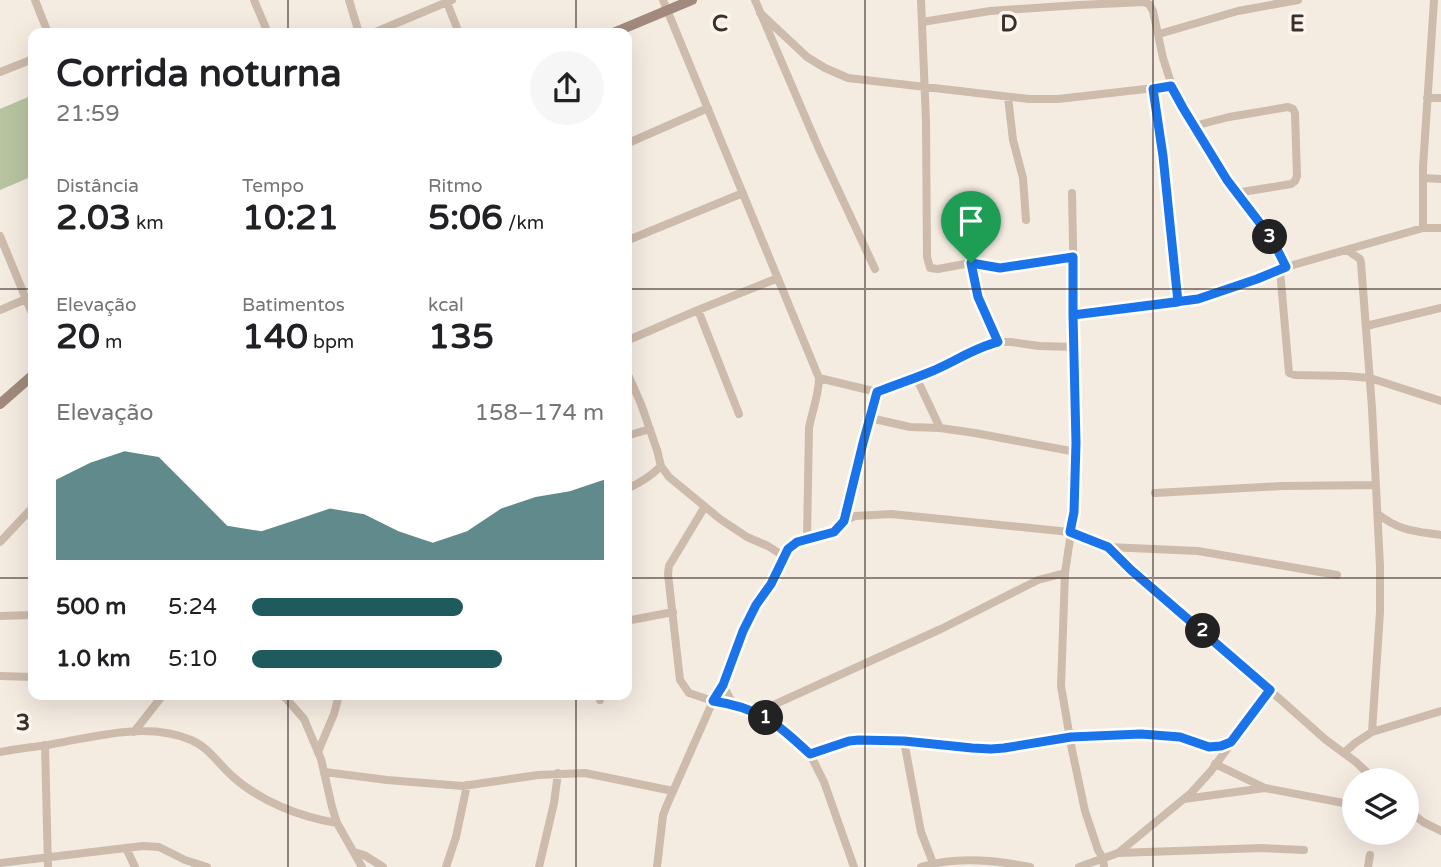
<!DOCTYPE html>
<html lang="pt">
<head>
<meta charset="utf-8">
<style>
	:root { --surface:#fff; --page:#f6f6f6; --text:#202124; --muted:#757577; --accent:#1f5a5e }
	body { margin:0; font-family:"Varela Round",sans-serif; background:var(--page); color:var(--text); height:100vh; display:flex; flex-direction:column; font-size:26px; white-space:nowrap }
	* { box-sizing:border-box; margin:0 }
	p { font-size:23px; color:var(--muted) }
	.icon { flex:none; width:38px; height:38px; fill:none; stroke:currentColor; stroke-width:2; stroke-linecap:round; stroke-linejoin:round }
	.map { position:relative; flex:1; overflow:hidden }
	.side { position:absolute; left:28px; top:28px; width:604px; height:672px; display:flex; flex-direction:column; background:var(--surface); border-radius:14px; box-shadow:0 7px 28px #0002 }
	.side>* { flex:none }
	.tools { position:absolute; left:1342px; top:768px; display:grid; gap:14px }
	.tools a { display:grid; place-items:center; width:77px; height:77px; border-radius:50%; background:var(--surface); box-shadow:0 7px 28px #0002; font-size:35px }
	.pin { position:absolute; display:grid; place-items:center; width:60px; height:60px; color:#fff; margin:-72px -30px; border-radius:50% 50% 50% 0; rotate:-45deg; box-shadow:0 0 7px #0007 }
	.pin .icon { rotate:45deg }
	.km { position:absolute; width:35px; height:35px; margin:-18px; border-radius:50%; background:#222; color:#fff; font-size:19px; line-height:35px; text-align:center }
	.round { display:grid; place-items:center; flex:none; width:74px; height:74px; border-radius:37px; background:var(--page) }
	.summary { display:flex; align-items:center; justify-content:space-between; height:119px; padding:0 28px }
	h1 { font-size:38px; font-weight:700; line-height:52px }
	.stats { display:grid; grid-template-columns:repeat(3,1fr); gap:10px; height:119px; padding:7px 28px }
	.stats div { display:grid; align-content:center }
	.stats b { font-size:35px; font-weight:700 }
	.stats small { font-size:19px; font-weight:400 }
	.stats p { font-size:19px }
	.chart { height:196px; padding:14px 28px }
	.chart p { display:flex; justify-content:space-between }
	.chart svg { width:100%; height:126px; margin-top:7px; fill:var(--accent); opacity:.7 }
	ul { padding:0 28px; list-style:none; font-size:23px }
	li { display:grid; grid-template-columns:112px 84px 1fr; align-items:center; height:52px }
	li i { height:18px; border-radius:9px; background:var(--accent) }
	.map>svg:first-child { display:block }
	.pitch { fill:#b8c4a0 }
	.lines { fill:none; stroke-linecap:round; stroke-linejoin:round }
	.street { stroke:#cdbbac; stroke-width:8 }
	.secondary { stroke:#a18a7d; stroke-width:10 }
	.route-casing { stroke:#fff; stroke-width:14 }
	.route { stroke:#1a73e8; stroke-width:9 }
	.grid { fill:none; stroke:#3b302b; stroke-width:2; stroke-opacity:0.55 }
	.grid-label { font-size:23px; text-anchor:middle; font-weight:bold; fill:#3b302b; stroke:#fbf5ee; stroke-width:7; stroke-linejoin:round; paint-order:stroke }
</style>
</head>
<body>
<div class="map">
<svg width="1441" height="867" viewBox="0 0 1441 867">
	<rect width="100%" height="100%" fill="#f4ebe1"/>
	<!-- pitch -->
	<path class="pitch" d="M33,95V176L0,190V109Z"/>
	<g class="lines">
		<!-- street -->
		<path class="street" d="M35,0L48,33
			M254,0L268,33
			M349,0L359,33
			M446,0L459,33
			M663,0L819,378C819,395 812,411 809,428L807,539
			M755,0L819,149L875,269
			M921,0L926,121L927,257L930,268L938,269L970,263L1000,268L1073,257
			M760,13L807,57L825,68L848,78L1029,99H1058L1172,86
			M922,22L990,11L1079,5L1144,2L1149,4L1153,11L1163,58L1172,86L1183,108L1227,180L1272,239L1286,267
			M373,33L452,0
			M1159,34L1238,11L1298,0
			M0,72L33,59
			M1153,89L1163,156L1178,302
			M1008,97L1013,140L1023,178L1026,220
			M1427,98H1441
			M1194,126L1229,117L1288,107L1293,109L1295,113L1297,176L1295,181L1291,184L1236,193
			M626,144L708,108
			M1423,178L1441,179
			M1072,193L1077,443L1074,512L1065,573L1061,686L1072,750L1085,811L1098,850L1103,858L1104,867
			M1423,228V167L1434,0
			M0,236L33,316
			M626,241L743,193
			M1347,250L1360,259L1361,263L1372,408L1380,566V612L1372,732
			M970,263L978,297L997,342
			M1280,270L1289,373L1295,375L1346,376L1370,378L1441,401
			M0,310L26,299
			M698,310L739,414
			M1073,315L1198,299L1286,267L1423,228H1441
			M1366,326L1441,308
			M626,341L698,310L778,278
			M626,370L641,404L657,450L661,466L669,477L720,519L747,537L768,546L785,557
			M916,377L940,428
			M819,378L877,392L932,372L985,345L997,342H1011L1039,346L1075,347
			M870,418L910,427L940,428L975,433L1076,452
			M626,436L650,429
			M626,489C641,483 650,477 661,466
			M1155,493L1282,486L1376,485
			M704,508L669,566L668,574L680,680L689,693L713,701L733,704L758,712L776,724L810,754L824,782L854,867
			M1378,514C1399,531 1415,531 1441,535
			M844,521L863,443L877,392
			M0,542L33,507
			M1108,547L1198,551L1337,575
			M0,616L33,615
			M626,621L673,612
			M0,676L33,677
			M723,685L733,704
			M283,695L304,719L321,759L332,807L337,823L362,867
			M600,695V700
			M758,712L941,629L1038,580L1065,573
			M134,732L163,695
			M904,741L921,832L933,863
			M45,745L48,867
			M0,752C16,749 32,747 48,745C93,737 146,721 191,740C208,747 218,763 231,775C259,801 300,817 337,823
			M318,752L334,714L339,695
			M1344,753L1355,743L1372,732L1441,711
			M810,754L849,741L859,740L904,741L972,748L991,749L1004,748L1071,737L1151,734L1180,737L1209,747L1221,746L1231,742
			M1215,764L1263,787
			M325,772L387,780L463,786L538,775L585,773L673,791
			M1184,799L1265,788L1354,805
			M1407,809L1423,822L1441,831
			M126,848L143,846L159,847L185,860L207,867
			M354,852L364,855L383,867
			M1118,853L1262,848L1304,850
			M0,863L126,848L135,867
			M446,867L456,837L467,785
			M539,867L554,803L558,773
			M657,867L663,815L667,805L713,701L723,685L743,631L756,605L771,584L788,549L797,542L834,532L844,521L855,516L891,514L1070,532L1108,547L1131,571L1220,646L1326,740L1356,762L1375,780
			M921,867C956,856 995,860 1030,867
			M1079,867L1118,853L1191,793L1211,771L1270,690
			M1368,867L1370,855"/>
		<!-- secondary -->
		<path class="secondary" d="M613,33L692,0
			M0,404L33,375"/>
	</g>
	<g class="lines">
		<defs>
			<path id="route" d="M971,263L978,297L998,342C973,348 953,363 930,372C913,379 895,385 877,392L863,443L844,521L834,532L797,542L788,549L771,584L756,605L743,631L723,685L713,701C760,708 776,723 810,754L849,741L859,740L904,741L972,748L991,749L1004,748L1071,737L1141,734L1180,737L1209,747L1221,746L1231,742L1270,690L1131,570L1108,547L1070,532L1074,512L1076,443L1073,315L1198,299L1257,279L1286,267L1272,239L1227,180L1183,108L1171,86L1153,89L1163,156L1178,302L1073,315V257L1000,268L971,263"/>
		</defs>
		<!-- route casing -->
		<use href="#route" class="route-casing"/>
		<!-- route -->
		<use href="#route" class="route"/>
	</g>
	<!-- grid -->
	<path class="grid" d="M288,0V33M576,0V33M865,0V867M1153,0V867M0,289H33M626,289H1441M0,578H33M626,578H1441M288,695V867M576,695V867"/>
	<g class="grid-label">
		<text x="720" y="31">C</text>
		<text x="1009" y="31">D</text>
		<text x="1297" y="31">E</text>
		<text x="23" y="730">3</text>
	</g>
</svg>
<div class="tools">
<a><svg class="icon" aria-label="layers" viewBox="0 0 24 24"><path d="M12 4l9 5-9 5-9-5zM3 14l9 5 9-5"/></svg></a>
</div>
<div class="pin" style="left:971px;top:263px;background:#1e9e55"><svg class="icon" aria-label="arrive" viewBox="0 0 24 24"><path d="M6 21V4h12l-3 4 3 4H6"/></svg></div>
<b class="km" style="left:766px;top:718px">1</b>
<b class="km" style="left:1203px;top:631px">2</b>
<b class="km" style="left:1270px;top:237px">3</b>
<section class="side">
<div class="summary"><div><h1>Corrida noturna</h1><p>21:59</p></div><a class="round"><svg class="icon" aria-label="share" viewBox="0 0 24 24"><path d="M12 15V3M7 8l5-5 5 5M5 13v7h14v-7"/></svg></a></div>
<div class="stats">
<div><p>Distância</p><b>2.03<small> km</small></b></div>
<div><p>Tempo</p><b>10:21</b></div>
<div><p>Ritmo</p><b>5:06<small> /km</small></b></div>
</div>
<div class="stats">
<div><p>Elevação</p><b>20<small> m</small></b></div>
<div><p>Batimentos</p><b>140<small> bpm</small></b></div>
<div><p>kcal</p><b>135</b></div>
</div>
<div class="chart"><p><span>Elevação</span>158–174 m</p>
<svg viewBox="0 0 160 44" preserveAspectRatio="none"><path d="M0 44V16L10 10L20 6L30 8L40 20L50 32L60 34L70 30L80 26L90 28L100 34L110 38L120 34L130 26L140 22L150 20L160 16V44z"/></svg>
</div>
<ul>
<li><b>500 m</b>5:24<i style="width:60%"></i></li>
<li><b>1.0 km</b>5:10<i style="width:71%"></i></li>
</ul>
</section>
</div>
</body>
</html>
